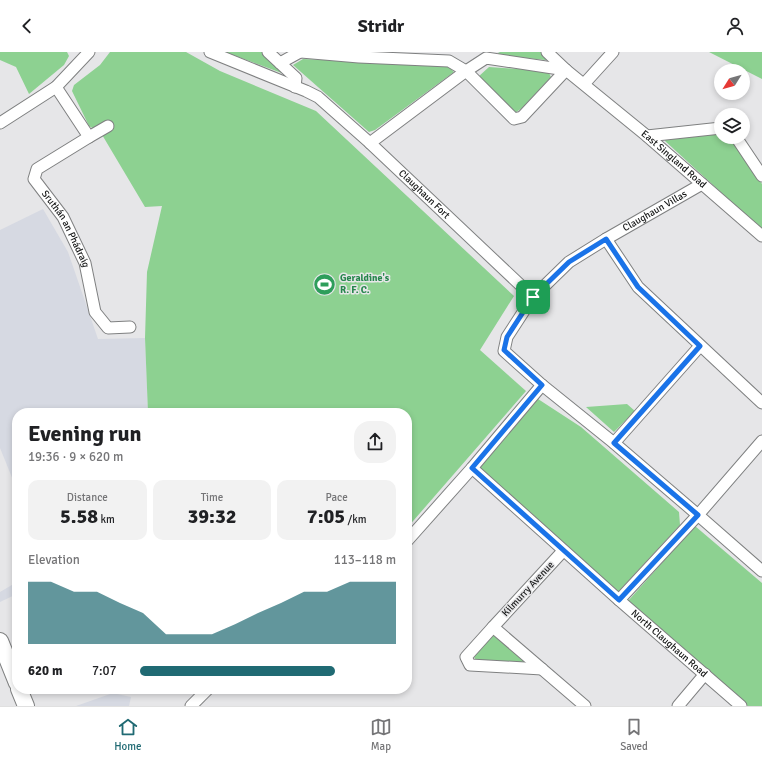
<!DOCTYPE html>
<html lang="en">
<head>
<meta charset="utf-8">
<style>
	:root { --surface:#fff; --page:#f2f2f2; --text:#202124; --muted:#757577; --line:#e0e0e0; --accent:#206a73 }
	body { margin:0; font-family:Signika,sans-serif; background:var(--page); color:var(--text); height:100vh; display:flex; flex-direction:column; font-size:15px; white-space:nowrap }
	* { box-sizing:border-box; margin:0 }
	p { font-size:13px; color:var(--muted) }
	.icon { flex:none; width:22px; height:22px; fill:none; stroke:currentColor; stroke-width:2; stroke-linecap:round; stroke-linejoin:round }
	.map { position:relative; flex:1; overflow:hidden }
	.details { position:absolute; left:12px; top:356px; width:400px; height:286px; display:flex; flex-direction:column; background:var(--surface); border-radius:16px; box-shadow:0 2px 6px #0003 }
	.details>* { flex:none }
	.needle { width:26px; rotate:233deg }
	.controls { position:absolute; left:714px; top:12px; display:grid; gap:8px }
	.controls a { display:grid; place-items:center; width:36px; height:36px; border-radius:50%; background:var(--surface); box-shadow:0 2px 6px #0003; font-size:20px }
	.pin { position:absolute; display:grid; place-items:center; width:34px; height:34px; color:#fff; margin:-17px; border-radius:8px; box-shadow:0 2px 6px #0006 }
	.round { display:grid; place-items:center; flex:none; width:42px; height:42px; border-radius:16px; background:var(--page) }
	.head { display:flex; align-items:center; justify-content:space-between; height:68px; padding:0 16px }
	h1 { font-size:22px; font-weight:700; line-height:30px }
	.stats { display:grid; grid-template-columns:repeat(3,1fr); gap:6px; height:68px; padding:4px 16px }
	.stats div { display:grid; align-content:center; border-radius:10px; background:var(--page); text-align:center }
	.stats b { font-size:20px; font-weight:700 }
	.stats small { font-size:11px; font-weight:400 }
	.stats p { font-size:11px }
	.chart { height:112px; padding:8px 16px }
	.chart p { display:flex; justify-content:space-between }
	.chart svg { width:100%; height:72px; margin-top:4px; fill:var(--accent); opacity:.7 }
	ul { padding:0 16px; list-style:none; font-size:13px }
	li { display:grid; grid-template-columns:64px 48px 1fr; align-items:center; height:30px }
	li i { height:10px; border-radius:5px; background:var(--accent) }
	header { display:flex; justify-content:space-between; align-items:center; height:52px; padding:0 16px; background:var(--surface); font-size:18px; font-weight:700 }
	.tabs { display:flex; justify-content:space-around; align-items:center; height:56px; border-top:1px solid var(--line); background:var(--surface); font-size:11px; color:var(--muted) }
	.tabs a { display:grid; justify-items:center; gap:2px }
	.tabs .active { color:var(--accent) }
	.map>svg:first-child { display:block }
	.built { fill:#d6d9e2 }
	.green { fill:#8dd191 }
	.lines { fill:none; stroke-linecap:round; stroke-linejoin:round }
	.street-casing { stroke:#7f8081; stroke-width:13 }
	.secondary-casing { stroke:#7f8081; stroke-width:18 }
	.street { stroke:#fff; stroke-width:11 }
	.secondary { stroke:#fff; stroke-width:16 }
	.route-casing { stroke:#fff; stroke-width:8 }
	.route { stroke:#1a73e8; stroke-width:5 }
	.labels { text-anchor:middle; dominant-baseline:central; stroke-width:3; stroke-linejoin:round; paint-order:stroke }
	.street-label { font-size:10px; fill:#151616; stroke:#e6e6e8 }
	.leisure-label { font-size:10px; font-weight:bold; fill:#27864d; stroke:#e6e6e8; text-anchor:start }
</style>
</head>
<body>
<header><svg class="icon" aria-label="back" viewBox="0 0 24 24"><path d="M15 5l-7 7 7 7"/></svg>Stridr<svg class="icon" aria-label="person" viewBox="0 0 24 24"><circle cx="12" cy="8" r="4"/><path d="M4 21q1-7 8-7t8 7"/></svg></header>
<div class="map">
<svg width="762" height="654" viewBox="0 0 762 654">
	<rect width="100%" height="100%" fill="#e6e6e8"/>
	<!-- built -->
	<path class="built" d="M43,157L68,200L98,287L145,286L148,361H17V448L13,428L0,396V178Z
		M17,530V542L0,550V540Z
		M113,641L131,645L129,654H76Z"/>
	<!-- green -->
	<path class="green" d="M0,0H67L69,4L64,13L29,42L16,15L0,8Z
		M110,0H186L220,19L316,59L514,244L480,298L526,339L407,476V361H148L145,286L147,220L162,154L145,155L101,81L89,74L72,39L74,33L100,13Z
		M225,0H262L287,23Z
		M500,0H545L551,6L545,8L499,3L498,1Z
		M709,0H762V27Z
		M303,7L447,13L454,20L375,78L369,80L293,13Z
		M489,15L548,19L551,25L522,56L515,61L478,25Z
		M714,80L737,94L762,132V178L665,89L667,84Z
		M538,347L581,375L679,460L680,473L618,540L478,418Z
		M627,352L635,359L614,380L586,355Z
		M695,474L762,531V654H748L628,549Z
		M493,583L528,611L476,608L474,605Z"/>
	<g class="lines">
		<defs>
			<g id="street">
				<path id="s1" d="M210,0L306,39L318,45L370,91L533,245L507,285L504,299L542,333L614,391L698,463L762,519"/>
				<path d="M268,0L296,26L295,35"/>
				<path d="M301,0L359,5L449,9L466,19L514,67L522,65L566,18"/>
				<path id="s2" d="M547,0L566,18L647,84L762,184"/>
				<path d="M280,11L300,0"/>
				<path d="M584,32L613,0"/>
				<path id="s3" d="M56,35L89,85L37,117L34,127L63,165L85,211L95,260L108,276L130,275"/>
				<path d="M0,71L56,35L89,0"/>
				<path d="M647,84L721,76"/>
				<path d="M89,85L108,74"/>
				<path d="M736,85L762,124"/>
				<path d="M370,91L466,19L486,6L566,18"/>
				<path d="M606,187L638,235L762,351"/>
				<path id="s4" d="M533,245L569,210L606,187L702,132"/>
				<path d="M614,391L700,294"/>
				<path id="s5" d="M472,416L619,548L741,654"/>
				<path d="M407,489L472,416L542,333"/>
				<path d="M563,499L493,575L585,654"/>
				<path d="M619,548L698,463L762,389"/>
				<path d="M493,575L466,605L470,613L542,617"/>
				<path d="M191,654L208,637"/>
				<path d="M678,654L705,622"/>
			</g>
			<path id="secondary" d="M0,589L17,631
				M19,637L26,654"/>
		</defs>
		<!-- street casing -->
		<use href="#street" class="street-casing"/>
		<!-- secondary casing -->
		<use href="#secondary" class="secondary-casing"/>
		<!-- street -->
		<use href="#street" class="street"/>
		<!-- secondary -->
		<use href="#secondary" class="secondary"/>
	</g>
	<g class="lines">
		<defs>
			<path id="route" d="M606,187L638,235L700,294L614,391L698,463L619,548L472,416L542,333L504,298L507,285L533,245L569,210Z"/>
		</defs>
		<!-- route casing -->
		<use href="#route" class="route-casing"/>
		<!-- route -->
		<use href="#route" class="route"/>
	</g>
	<!-- icons -->
	<defs>
		<symbol id="stadium-disc" viewBox="-11 -11 22 22"><circle r="9.5" fill="#2e9e5b" stroke="#e6e6e8"/><path d="M0-5a6.5 5 0 1 0 0 10a6.5 5 0 1 0 0-10ZM-3.5-1.8h7v3.6h-7Z" fill="#fff"/></symbol>
	</defs>
	<g fill-rule="evenodd">
		<use href="#stadium-disc" x="312" y="220" width="25" height="25"/>
	</g>
	<g class="labels">
		<!-- street labels -->
		<g class="street-label">
			<text stroke="none"><textPath href="#s2" startOffset="166">East Singland Road</textPath></text>
			<text stroke="none"><textPath href="#s1" startOffset="261">Claughaun Fort</textPath></text>
			<text stroke="none"><textPath href="#s4" startOffset="150">Claughaun Villas</textPath></text>
			<text stroke="none"><textPath href="#s3" startOffset="191">Sruthán an Phádraig</textPath></text>
			<text transform="translate(528 537) rotate(-47)">Kilmurry Avenue</text>
			<text stroke="none"><textPath href="#s5" startOffset="264">North Claughaun Road</textPath></text>
		</g>
		<!-- leisure labels -->
		<g class="leisure-label">
			<text x="340" y="226">Geraldine's<tspan x="340" dy="12">R. F. C.</tspan></text>
		</g>
	</g>
</svg>
<div class="controls">
<a><svg class="needle" viewBox="-14 -14 28 28"><path d="M0-13l5 13h-10z" fill="#e53935"/><path d="M0 13l5-13h-10z" fill="#757577"/></svg></a>
<a><svg class="icon" aria-label="layers" viewBox="0 0 24 24"><path d="M12 4l9 5-9 5-9-5zM3 14l9 5 9-5"/></svg></a>
</div>
<div class="pin" style="left:533px;top:245px;background:#1e9e55"><svg class="icon" aria-label="arrive" viewBox="0 0 24 24"><path d="M6 21V4h12l-3 4 3 4H6"/></svg></div>
<section class="details">
<div class="head"><div><h1>Evening run</h1><p>19:36 · 9 × 620 m</p></div><a class="round"><svg class="icon" aria-label="share" viewBox="0 0 24 24"><path d="M12 15V3M7 8l5-5 5 5M5 13v7h14v-7"/></svg></a></div>
<div class="stats">
<div><p>Distance</p><b>5.58<small> km</small></b></div>
<div><p>Time</p><b>39:32</b></div>
<div><p>Pace</p><b>7:05<small> /km</small></b></div>
</div>
<div class="chart"><p><span>Elevation</span>113–118 m</p>
<svg viewBox="0 0 160 44" preserveAspectRatio="none"><path d="M0 44V6L10 6L20 12L30 12L40 19L50 25L60 38L70 38L80 38L90 32L100 25L110 19L120 12L130 12L140 6L150 6L160 6V44z"/></svg>
</div>
<ul>
<li><b>620 m</b>7:07<i style="width:76%"></i></li>
</ul>
</section>
</div>
<nav class="tabs">
<a class="active"><svg class="icon" aria-label="home" viewBox="0 0 24 24"><path d="M3 11l9-7 9 7M6 9v11h12V9"/></svg>Home</a>
<a><svg class="icon" aria-label="map" viewBox="0 0 24 24"><path d="M3 6l6-2 6 2 6-2v14l-6 2-6-2-6 2zM9 4v14M15 6v14"/></svg>Map</a>
<a><svg class="icon" aria-label="saved" viewBox="0 0 24 24"><path d="M7 4h10v16l-5-4-5 4z"/></svg>Saved</a>
</nav>
</body>
</html>
